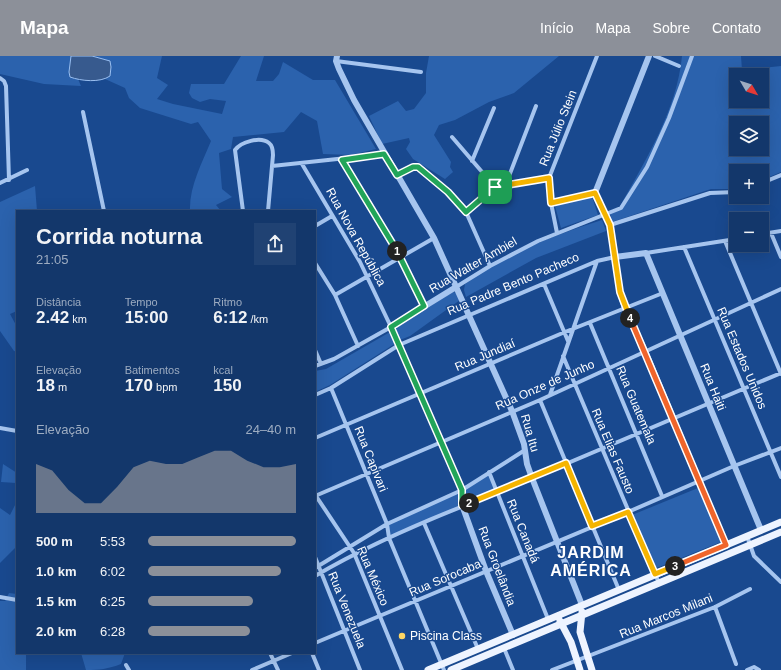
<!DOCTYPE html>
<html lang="pt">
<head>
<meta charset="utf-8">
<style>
	:root { --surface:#13376b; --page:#204273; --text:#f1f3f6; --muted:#9dacc1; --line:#32517e; --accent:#8c9099 }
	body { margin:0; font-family:Helvetica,sans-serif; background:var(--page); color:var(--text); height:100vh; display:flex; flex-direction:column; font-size:15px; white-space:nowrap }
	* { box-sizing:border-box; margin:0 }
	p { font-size:13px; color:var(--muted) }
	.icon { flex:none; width:22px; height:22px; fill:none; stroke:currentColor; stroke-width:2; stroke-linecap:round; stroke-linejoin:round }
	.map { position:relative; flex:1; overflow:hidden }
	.drawer { position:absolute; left:16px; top:154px; width:300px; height:444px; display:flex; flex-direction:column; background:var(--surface); border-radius:0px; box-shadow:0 4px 16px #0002,0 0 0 1px var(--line) }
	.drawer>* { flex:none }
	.needle { width:26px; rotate:129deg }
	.fabs { position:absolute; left:729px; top:12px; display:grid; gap:8px }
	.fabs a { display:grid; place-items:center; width:40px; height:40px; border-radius:0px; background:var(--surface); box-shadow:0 4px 16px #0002,0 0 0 1px var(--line); font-size:20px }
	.pin { position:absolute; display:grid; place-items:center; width:34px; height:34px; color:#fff; margin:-17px; border-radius:8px; box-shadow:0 2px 6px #0006 }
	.km { position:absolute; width:20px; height:20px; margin:-10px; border-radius:50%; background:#222; color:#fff; font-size:11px; line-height:20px; text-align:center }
	.round { display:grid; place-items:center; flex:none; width:42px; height:42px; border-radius:0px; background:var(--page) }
	.headline { display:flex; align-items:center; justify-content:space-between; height:68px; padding:0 20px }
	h1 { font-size:22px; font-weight:600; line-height:30px }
	.stats { display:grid; grid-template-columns:repeat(3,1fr); gap:6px; height:68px; padding:4px 20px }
	.stats div { display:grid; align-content:center }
	.stats b { font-size:17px; font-weight:600 }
	.stats small { font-size:11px; font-weight:400 }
	.stats p { font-size:11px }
	.chart { height:112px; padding:8px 20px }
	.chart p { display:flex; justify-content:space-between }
	.chart svg { width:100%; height:72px; margin-top:4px; fill:var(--accent); opacity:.7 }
	ul { padding:0 20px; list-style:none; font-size:13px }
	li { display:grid; grid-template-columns:64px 48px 1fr; align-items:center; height:30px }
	li i { height:10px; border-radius:5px; background:var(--accent) }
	header { display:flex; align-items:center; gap:24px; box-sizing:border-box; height:56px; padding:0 20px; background:var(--accent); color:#fff }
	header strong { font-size:19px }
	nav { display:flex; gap:22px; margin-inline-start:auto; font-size:14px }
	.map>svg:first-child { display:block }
	.green { fill:#2b62ad; fill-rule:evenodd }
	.water { fill:#375a8e; stroke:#99bff1 }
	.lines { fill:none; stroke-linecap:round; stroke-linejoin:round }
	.minor { stroke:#a6c5ef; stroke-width:4 }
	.tertiary { stroke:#a6c5ef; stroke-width:6 }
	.primary { stroke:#eef4ff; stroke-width:7 }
	.split-1-casing { stroke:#fff; stroke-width:8 }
	.split-2-casing { stroke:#fff; stroke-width:8 }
	.split-3-casing { stroke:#fff; stroke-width:8 }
	.split-4-casing { stroke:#fff; stroke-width:8 }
	.split-5-casing { stroke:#fff; stroke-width:8 }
	.split-1 { stroke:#22a559; stroke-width:5 }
	.split-2 { stroke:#22a559; stroke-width:5 }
	.split-3 { stroke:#f5b400; stroke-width:5 }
	.split-4 { stroke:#f0652b; stroke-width:5 }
	.split-5 { stroke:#f5b400; stroke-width:5 }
	.poi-dot { fill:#ffd764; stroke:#19498f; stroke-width:1.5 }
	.labels { text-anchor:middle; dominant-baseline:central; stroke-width:3; stroke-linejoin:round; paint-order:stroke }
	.street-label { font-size:12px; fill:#fff; stroke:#19498f }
	.poi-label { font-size:12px; fill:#fff; stroke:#19498f; text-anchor:start }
	.district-label { font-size:16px; font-weight:bold; letter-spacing:1px; fill:#fff; stroke:#19498f }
</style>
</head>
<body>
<header>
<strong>Mapa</strong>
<nav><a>Início</a><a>Mapa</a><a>Sobre</a><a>Contato</a></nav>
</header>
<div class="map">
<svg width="781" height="614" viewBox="0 0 781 614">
	<rect width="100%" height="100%" fill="#19498f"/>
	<!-- green -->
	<path class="green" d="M0,0H71L69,16L70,21L78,23L81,30L44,28L0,18Z
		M92,0H162L157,22L168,29L157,43L173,48L222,58L226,45L210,43L200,46L192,42L189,37L191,28H224L241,0H264L256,25H273L279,18L283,6L313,24H335L376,93L351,99L323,98L317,65L301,56L284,76L233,81L231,93L219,97L222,133L232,141L216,149L221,155H190C189,131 202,107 211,85L198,66L191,68L140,52L129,42L125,32L105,23L110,19L106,4Z
		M429,0H559L514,37L489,46L455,64L439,69L434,79L451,106L450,111L453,116L445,123L413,103L406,93L410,86L409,82L382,88L369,60L398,45L406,55L414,53L426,37V17Z
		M682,0H741L742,14L781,10V116L762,124V115H736V133H711L612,166L610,156L619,152C645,105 677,54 682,0ZM736,19H762V45H736ZM736,67H762V93H736Z
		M35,130L37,155H17V255L10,258L17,271V296L14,295L0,275V146Z
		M592,141L598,159L561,172L555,150Z
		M602,164L606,175L536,202L466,241L464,234L465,228C505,198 554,179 602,164Z
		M453,236L457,237L460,244L410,280L400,284L396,274L398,270Z
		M390,276L396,287L330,329L315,336V315L326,313Z
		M3,408L17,417L16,427L1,426Z
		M489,416L497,437L466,448V431Z
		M698,432L721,486L654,513L632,459Z
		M462,434V449L389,482L387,468Z
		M17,445V490L0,507V452L10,459Z
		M9,537L17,538V597H26V614H0V545H5Z
		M81,597H125L121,608C108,613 99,614 86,614Z"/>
	<!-- water -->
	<path class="water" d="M71,0H92L110,5L111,11L110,20C100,27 81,25 70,21L69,16Z"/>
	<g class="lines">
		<!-- minor -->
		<path class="minor" d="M655,0L679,10
			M336,5L421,16
			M0,22L4,25L6,30L9,124
			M83,56L104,155
			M452,81L495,131
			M342,104L400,201L424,251
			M472,105L494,52
			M302,108L360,206L391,271L334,303L315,310
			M272,110L384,98
			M397,119L413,111H418L448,136L466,156L490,210
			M0,127L27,114
			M762,127L781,119
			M506,128L536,50
			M551,147L595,137
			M243,155L235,94C241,86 260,80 269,87C273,90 273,95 273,99L268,155
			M466,156L495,131L549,122
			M610,169L710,137L736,136
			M315,170L332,160
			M557,177L551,147L549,122L597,0
			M771,177L781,201
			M762,178L781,175
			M725,185L781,318
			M684,191L781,421
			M646,197L736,183
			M315,207L335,239L358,290
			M544,228L568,285
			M456,231L490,210L538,185L621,152L647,111L669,62L692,0
			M335,239L434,182
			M590,267L662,440
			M315,294L321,308
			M563,300L659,527
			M331,332L387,468L389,482L444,614
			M315,339L331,332L399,289L597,205L615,201
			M550,339L597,205
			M540,344L619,534
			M0,372L17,375
			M315,382L565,276L663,237
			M489,416L548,563
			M315,440L540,344L781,233
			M316,440L354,497L402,614
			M424,467L478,593
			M747,480L754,500L781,526
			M315,501L360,614
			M315,512L387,468L462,434L525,394
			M315,520C371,487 436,460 497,437L781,317
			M0,541L17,544
			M715,551L736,608
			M315,587L628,456L734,410L781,392
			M504,592L513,614
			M270,597L278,614
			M312,597L319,614
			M126,609L129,614
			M252,614L292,597
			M552,614L715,551L750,533
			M747,614L754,611L759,614"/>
		<!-- tertiary -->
		<path class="tertiary" d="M337,0L336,5L339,13L354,44L434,182L512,355L524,388L527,408L532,422L582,549
			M649,0L595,137L610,169L620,236L625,252L645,295L726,489
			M615,201L646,197L761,474
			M456,231L391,271L462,434V449L486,515L513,579"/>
		<!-- primary -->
		<path class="primary" d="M582,556L580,576L592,614
			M560,565L571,586L580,614
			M428,614L781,466
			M451,614L781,476"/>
	</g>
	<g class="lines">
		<defs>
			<path id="split-1" d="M397,195L342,104L384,98L397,119L413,111H418L448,136L466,156L495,131"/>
			<path id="split-2" d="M397,195L424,250L391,271L462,434V449L469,447"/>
			<path id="split-3" d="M469,447L566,407L592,470L628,456L655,518L675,510"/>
			<path id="split-4" d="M630,262L726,489L675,510"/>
			<path id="split-5" d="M495,131L549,122L551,147L595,137L610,169L620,236L630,262"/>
		</defs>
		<!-- split-1 casing -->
		<use href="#split-1" class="split-1-casing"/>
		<!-- split-2 casing -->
		<use href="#split-2" class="split-2-casing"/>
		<!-- split-3 casing -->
		<use href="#split-3" class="split-3-casing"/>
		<!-- split-4 casing -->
		<use href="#split-4" class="split-4-casing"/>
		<!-- split-5 casing -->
		<use href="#split-5" class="split-5-casing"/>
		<!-- split-1 -->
		<use href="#split-1" class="split-1"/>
		<!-- split-2 -->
		<use href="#split-2" class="split-2"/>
		<!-- split-3 -->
		<use href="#split-3" class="split-3"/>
		<!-- split-4 -->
		<use href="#split-4" class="split-4"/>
		<!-- split-5 -->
		<use href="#split-5" class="split-5"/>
	</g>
	<!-- markers -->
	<circle class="poi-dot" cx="402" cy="580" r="4"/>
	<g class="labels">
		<!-- street labels -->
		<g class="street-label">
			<text transform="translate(558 72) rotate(-68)">Rua Júlio Stein</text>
			<text transform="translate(356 181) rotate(61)">Rua Nova República</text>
			<text transform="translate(473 209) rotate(-30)">Rua Walter Ambiel</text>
			<text transform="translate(513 228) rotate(-23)">Rua Padre Bento Pacheco</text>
			<text transform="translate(485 299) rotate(-23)">Rua Jundiaí</text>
			<text transform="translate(742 302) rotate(67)">Rua Estados Unidos</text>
			<text transform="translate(545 329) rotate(-24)">Rua Onze de Junho</text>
			<text transform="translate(713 331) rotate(68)">Rua Haiti</text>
			<text transform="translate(636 349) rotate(67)">Rua Guatemala</text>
			<text transform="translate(530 377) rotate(74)">Rua Itu</text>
			<text transform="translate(613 395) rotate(67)">Rua Elias Fausto</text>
			<text transform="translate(371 403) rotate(68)">Rua Capivari</text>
			<text transform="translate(523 475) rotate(68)">Rua Canadá</text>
			<text transform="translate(497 510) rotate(69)">Rua Groelândia</text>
			<text transform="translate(373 520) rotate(67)">Rua México</text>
			<text transform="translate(445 522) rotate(-23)">Rua Sorocaba</text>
			<text transform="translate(347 554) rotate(68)">Rua Venezuela</text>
			<text transform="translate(666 560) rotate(-22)">Rua Marcos Milani</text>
		</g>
		<!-- poi labels -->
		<g class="poi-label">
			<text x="410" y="580">Piscina Class</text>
		</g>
		<!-- district labels -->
		<g class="district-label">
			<text x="591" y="496">JARDIM<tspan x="591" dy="18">AMÉRICA</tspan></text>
		</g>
	</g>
</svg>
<div class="fabs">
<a><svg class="needle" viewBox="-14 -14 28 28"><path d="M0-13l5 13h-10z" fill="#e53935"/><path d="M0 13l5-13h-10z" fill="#9dacc1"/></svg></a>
<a><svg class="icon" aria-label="layers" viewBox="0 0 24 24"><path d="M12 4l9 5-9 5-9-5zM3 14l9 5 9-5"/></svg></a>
<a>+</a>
<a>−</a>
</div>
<div class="pin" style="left:495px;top:131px;background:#1e9e55"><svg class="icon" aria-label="arrive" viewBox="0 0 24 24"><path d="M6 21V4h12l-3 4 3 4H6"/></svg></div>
<b class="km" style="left:397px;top:195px">1</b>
<b class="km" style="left:469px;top:447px">2</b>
<b class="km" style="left:675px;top:510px">3</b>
<b class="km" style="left:630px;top:262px">4</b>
<section class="drawer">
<div class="headline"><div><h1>Corrida noturna</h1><p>21:05</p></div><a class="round"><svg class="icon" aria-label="share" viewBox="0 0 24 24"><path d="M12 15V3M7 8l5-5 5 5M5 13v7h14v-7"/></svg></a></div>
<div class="stats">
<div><p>Distância</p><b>2.42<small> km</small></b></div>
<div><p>Tempo</p><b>15:00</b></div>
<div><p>Ritmo</p><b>6:12<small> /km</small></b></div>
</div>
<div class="stats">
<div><p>Elevação</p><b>18<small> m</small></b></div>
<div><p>Batimentos</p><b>170<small> bpm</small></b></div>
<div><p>kcal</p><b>150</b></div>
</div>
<div class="chart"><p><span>Elevação</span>24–40 m</p>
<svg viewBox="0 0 160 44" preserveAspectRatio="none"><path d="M0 44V14L10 18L20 30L30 38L40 38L50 28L60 16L70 12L80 14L90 14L100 10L110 6L120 6L130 12L140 16L150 16L160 14V44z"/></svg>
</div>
<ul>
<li><b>500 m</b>5:53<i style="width:100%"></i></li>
<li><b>1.0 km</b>6:02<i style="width:90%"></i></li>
<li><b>1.5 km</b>6:25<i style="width:71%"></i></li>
<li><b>2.0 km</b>6:28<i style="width:69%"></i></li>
</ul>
</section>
</div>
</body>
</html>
